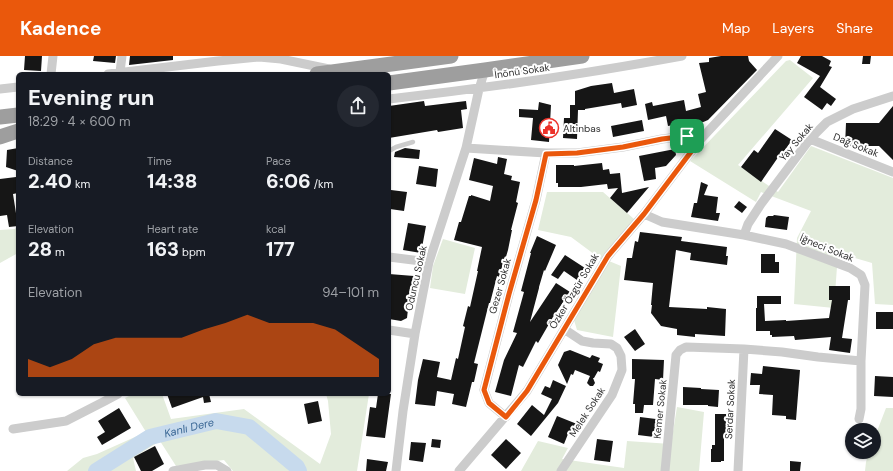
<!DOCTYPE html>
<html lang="en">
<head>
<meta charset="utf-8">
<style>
	:root { --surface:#171b24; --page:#242831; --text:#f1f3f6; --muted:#9ea1a6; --accent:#ea580c }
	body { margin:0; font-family:"DM Sans",sans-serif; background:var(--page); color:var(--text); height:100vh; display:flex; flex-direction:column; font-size:15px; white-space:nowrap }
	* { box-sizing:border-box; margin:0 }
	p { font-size:13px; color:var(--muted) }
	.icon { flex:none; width:22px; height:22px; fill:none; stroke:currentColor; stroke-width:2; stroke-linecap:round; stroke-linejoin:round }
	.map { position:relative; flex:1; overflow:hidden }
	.details { position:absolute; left:16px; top:16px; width:375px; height:324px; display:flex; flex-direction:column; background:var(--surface); border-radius:6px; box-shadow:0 1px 3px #0004 }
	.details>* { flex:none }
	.controls { position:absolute; left:845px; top:367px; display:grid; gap:8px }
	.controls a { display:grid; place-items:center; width:36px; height:36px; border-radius:50%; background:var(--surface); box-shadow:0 1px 3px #0004; font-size:20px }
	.pin { position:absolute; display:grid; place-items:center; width:34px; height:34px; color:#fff; margin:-17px; border-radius:8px; box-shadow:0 2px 6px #0006 }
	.round { display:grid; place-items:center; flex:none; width:42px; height:42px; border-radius:21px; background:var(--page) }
	.headline { display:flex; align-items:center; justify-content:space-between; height:68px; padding:0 12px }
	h1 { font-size:22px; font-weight:800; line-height:30px }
	.stats { display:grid; grid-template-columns:repeat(3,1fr); gap:6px; height:68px; padding:4px 12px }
	.stats div { display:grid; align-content:center }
	.stats b { font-size:20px; font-weight:800 }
	.stats small { font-size:11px; font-weight:400 }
	.stats p { font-size:11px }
	.chart { height:112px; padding:8px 12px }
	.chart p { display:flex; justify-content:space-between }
	.chart svg { width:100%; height:72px; margin-top:4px; fill:var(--accent); opacity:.7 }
	header { display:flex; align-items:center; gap:24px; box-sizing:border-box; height:56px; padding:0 20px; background:var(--accent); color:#fff }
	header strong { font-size:19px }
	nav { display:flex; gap:22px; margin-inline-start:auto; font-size:14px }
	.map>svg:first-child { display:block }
	.green { fill:#e3ecdc }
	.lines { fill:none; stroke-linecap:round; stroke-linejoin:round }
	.river { stroke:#c7daed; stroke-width:16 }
	.building { fill:#161616 }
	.service { stroke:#ccc; stroke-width:4.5 }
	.minor { stroke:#ccc; stroke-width:9 }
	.trunk { stroke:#9e9e9e; stroke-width:15 }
	.route-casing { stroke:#fff; stroke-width:8 }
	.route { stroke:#ea580c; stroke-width:5 }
	.labels { text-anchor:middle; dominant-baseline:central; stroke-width:4; stroke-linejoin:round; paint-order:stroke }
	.street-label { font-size:10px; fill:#2f2f2f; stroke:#fff }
	.poi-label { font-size:10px; fill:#2f2f2f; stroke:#fff; text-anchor:start }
	.water-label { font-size:11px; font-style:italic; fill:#396694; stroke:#fff }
</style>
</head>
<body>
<header>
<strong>Kadence</strong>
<nav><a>Map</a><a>Layers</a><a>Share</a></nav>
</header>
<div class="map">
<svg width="893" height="415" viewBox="0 0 893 415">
	<rect width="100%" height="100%" fill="#fff"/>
	<!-- green -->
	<path class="green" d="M790,4L813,22L738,109L778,136L811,90L893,122V249L875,248L872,207L838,197L834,252L794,248L797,182L811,155L761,136L756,146L690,105L786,5Z
		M547,136H603L634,163L602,204L571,181L538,174Z
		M18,168V197L0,207V174L15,173Z
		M443,183L475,192L465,238L430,232L433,210Z
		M609,205L621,210L613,281L577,274L574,264Z
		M133,338H162L171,363L244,353L320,408L331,378L328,345L326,338H369L357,415H233L224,404L176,410L160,385L133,402L136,415H67L83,402L97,398L146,376L125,342Z
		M677,351L704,356L699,415H521L538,385L568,392L562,403L624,412L627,385L671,388Z
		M886,352H893V415H865L866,406L869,396H874V383Z"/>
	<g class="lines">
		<!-- river -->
		<path class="river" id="s1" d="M96,415L150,381L216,365L249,371L297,411L299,415"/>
	</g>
	<!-- building -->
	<path class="building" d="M25,0H42L41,15L24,14Z
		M94,0H116L115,7L93,5Z
		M130,0H173V4L129,9Z
		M721,0H748L749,5L757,14L708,64L701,67L700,64L668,70L666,60L648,64L645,48L652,46L653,50L684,44L686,55L701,51L698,38L706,36L699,7L709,6V2Z
		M801,0H822L831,5L829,10L832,11L820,31L836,43L831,50L827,47L822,54L804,41L820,20L797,7Z
		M863,0H871L870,8H862Z
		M612,27L614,37L634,33L637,49L622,52L621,47L585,53V54H578L577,83L563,82L564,62H570V49H575V35L591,30Z
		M424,45L425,50L466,45L467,53L461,54L463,72L438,76L437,74L389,82V50Z
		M539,46L551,49L549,86L531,84L533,62L519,61V53L538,54Z
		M893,50V104L879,90H845L846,67H879Z
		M642,64L644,75L613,81L611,70Z
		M775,73L792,84L780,101L779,100L761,126L741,111L754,94L758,97Z
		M18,92V115L6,111L7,94Z
		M405,92L420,94L419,103L394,101L395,96Z
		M675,93L676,99L666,110L655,112L656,123L644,125L639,100Z
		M498,101L507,103L504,118L512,120L511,124L520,126L516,146L518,147L511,174H512L508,194L500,221L497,220L490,247H489L474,307L478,308L474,326H472L466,351L452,348L454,338L437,335L435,350L415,348L418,324L423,303L440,306L437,321L451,324L456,302L458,303L465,271L463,270L468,250L470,251L478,215H477L482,191L454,184L459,166H461L469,140H471V139L490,145L493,130L469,124L474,102L497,108Z
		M602,107L603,114L609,113L610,118L620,117L622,137L649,131L627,157L610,142L618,132L608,133L607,128L581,131H558V127H556V109H574V110Z
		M419,110L438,113L436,131L416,128Z
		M16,121L18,137L13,138L18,170L9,171L7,159L0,160V123Z
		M701,126L708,129L704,139L718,141L716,157H720L718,165L691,161L694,147H697Z
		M391,134L407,136L404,155L390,153V147H389V139H391Z
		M739,145L747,151L742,157L734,151Z
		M774,159L789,161L787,174L765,171L766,162L768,160H773Z
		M408,167L426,170L421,197L403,194Z
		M640,176L682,181L681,185L727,191L726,200H728L727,209L690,204L691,197L676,194L669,251L707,253V251L726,253L725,280L695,278V281L677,279V273L661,270L651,257L652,249H651L653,227L624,224L627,202H632L635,185L638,186Z
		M537,180L556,189L545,215L544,214L539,231V232L530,266L556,227L570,236L553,261L538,287L536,285L523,311L519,309L511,340L495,336L504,304L517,277L513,276L524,236L521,235L531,197H530Z
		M761,198H775V206H779V217H761Z
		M565,199L585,212L577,224L564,215L558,223L551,219Z
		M389,218L414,220L412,235H410L407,262L401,265L389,263Z
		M829,230H850V244H848L842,282L852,283L850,297L829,294L831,281L795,284L794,280L772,281V279H770V275H756V252H757V240H781V248H764L765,265L786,264V265L829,262L832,244H829Z
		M876,256H893V273H876Z
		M635,273L645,288L635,295L624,281Z
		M570,294L590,302L592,299L600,302L598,306L603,308L600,316L598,315L594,322H593L595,327L593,330H590L587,327L590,320L575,314L573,319L571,318L567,328L558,309L564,296Z
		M632,303L664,304L663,324L655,323L653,349H644L643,357H635V348H633L635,323H632Z
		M763,310L800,314L796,364L786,363V360L772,359L773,339L759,338L760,329H750L751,317L762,318Z
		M875,320L893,321V341L874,340Z
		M553,324L566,330L558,347L531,380L517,368L532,349L544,359L552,343L541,338L545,330L550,332Z
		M683,331L701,332V333L719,334L718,351L708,350V349H683Z
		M167,338H209L211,346L204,347L203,341L172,352Z
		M378,338H391L385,382L366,380L370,351L376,352Z
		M318,345L322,365L308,368L304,348Z
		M119,352L131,372L102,389L97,381L105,376L98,365Z
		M715,358H729V380H724V405H721V406H711V393H712V389H715Z
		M557,360L577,368L572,380L568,378L564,388L548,381Z
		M640,361L656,363L654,381L638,379Z
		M432,383L441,384L440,392L431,391Z
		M506,383L521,397L506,413L491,399Z
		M597,383L613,385L610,406L594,404Z
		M411,386L426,387L423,406L409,404Z
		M155,390L164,408L152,415H141L134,401Z
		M367,403L388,406L386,415H366Z
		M790,405L801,406L800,415H790Z"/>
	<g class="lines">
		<!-- service -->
		<path class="service" d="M389,95L396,91L413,86"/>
		<!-- minor -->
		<path class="minor" d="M120,16L122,0
			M51,18L53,0
			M108,18L218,5L259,1L281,3L329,13
			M0,33L18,31
			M389,43C487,32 585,18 682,0
			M810,83L893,116
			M466,92L546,97H577L623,91L662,83L687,80L700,84
			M644,158L662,166L744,179L786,188L850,212L861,219L865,229L861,305V353L859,363
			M744,179L748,168L761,148L810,83L827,66L853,53L893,40
			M389,201L429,206
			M389,274L415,278
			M506,361L489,347L484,334L509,238L536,144L546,97
			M13,373L66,365L105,345L118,338
			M173,415L205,409H217L227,415
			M396,415L403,355L415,278L429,206L466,92L479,33L485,14
			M459,415L527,335L608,200L644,158L700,84L778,0
			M561,415L612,339L622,314L621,300L617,292L611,288L593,287L582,285L564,273
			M665,415L676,299L680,294L686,291L744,293L782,296L818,301L861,305
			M738,415L744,293"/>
		<!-- trunk -->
		<path class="trunk" d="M317,18L451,0
			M389,27L485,14L582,0
			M0,61L18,59
			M0,81L18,75"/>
	</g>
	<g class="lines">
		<defs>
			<path id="route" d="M687,80L700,84L644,158L608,200L527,335L506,361L489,347L484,334L509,238L536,144L546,98L577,97L623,91L662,83Z"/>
		</defs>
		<!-- route casing -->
		<use href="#route" class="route-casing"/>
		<!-- route -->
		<use href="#route" class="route"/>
	</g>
	<!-- icons -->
	<defs>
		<symbol id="civic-ring" viewBox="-11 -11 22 22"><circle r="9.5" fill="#fff" stroke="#ec322a" stroke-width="1.5"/><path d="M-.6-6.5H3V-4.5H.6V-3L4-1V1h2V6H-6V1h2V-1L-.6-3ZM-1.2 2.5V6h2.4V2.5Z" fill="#ec322a"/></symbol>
	</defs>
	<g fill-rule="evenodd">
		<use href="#civic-ring" x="538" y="61" width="22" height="22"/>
	</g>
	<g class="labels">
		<!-- street labels -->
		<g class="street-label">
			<text transform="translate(522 15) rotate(-8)">İnönü Sokak</text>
			<text transform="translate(796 86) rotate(-50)">Yay Sokak</text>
			<text transform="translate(856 89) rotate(22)">Dağ Sokak</text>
			<text transform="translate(827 192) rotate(22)">İğneci Sokak</text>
			<text transform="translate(416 222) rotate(-77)">Oduncu Sokak</text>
			<text transform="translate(500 230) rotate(-74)">Gezer Sokak</text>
			<text transform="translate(574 235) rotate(-59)">Özker Özgür Sokak</text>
			<text transform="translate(660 353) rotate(-84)">Kemer Sokak</text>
			<text transform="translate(730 353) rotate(-87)">Serdar Sokak</text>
			<text transform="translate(587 356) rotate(-57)">Melek Sokak</text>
		</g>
		<!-- poi labels -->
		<g class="poi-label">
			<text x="563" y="72">Altinbas</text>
		</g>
		<!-- water labels -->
		<g class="water-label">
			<text stroke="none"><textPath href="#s1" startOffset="104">Kanlı Dere</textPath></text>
		</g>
	</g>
</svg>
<div class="controls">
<a><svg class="icon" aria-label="layers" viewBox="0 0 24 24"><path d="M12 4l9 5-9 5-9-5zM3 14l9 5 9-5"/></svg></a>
</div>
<div class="pin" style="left:687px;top:80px;background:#1e9e55"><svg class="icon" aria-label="arrive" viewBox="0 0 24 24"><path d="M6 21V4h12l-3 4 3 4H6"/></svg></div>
<section class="details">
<div class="headline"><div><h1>Evening run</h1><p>18:29 · 4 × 600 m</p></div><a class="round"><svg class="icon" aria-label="share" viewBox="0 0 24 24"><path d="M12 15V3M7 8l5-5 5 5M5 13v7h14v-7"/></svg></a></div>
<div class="stats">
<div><p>Distance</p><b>2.40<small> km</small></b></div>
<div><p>Time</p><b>14:38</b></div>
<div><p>Pace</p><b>6:06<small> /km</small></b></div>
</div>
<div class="stats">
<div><p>Elevation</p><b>28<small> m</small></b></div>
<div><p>Heart rate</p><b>163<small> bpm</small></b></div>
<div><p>kcal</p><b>177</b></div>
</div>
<div class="chart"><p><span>Elevation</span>94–101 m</p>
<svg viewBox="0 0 160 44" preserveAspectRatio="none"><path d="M0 44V33L10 38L20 33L30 24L40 20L50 20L60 20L70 20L80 15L90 11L100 6L110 11L120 11L130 11L140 15L150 24L160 33V44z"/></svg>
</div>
</section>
</div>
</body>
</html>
